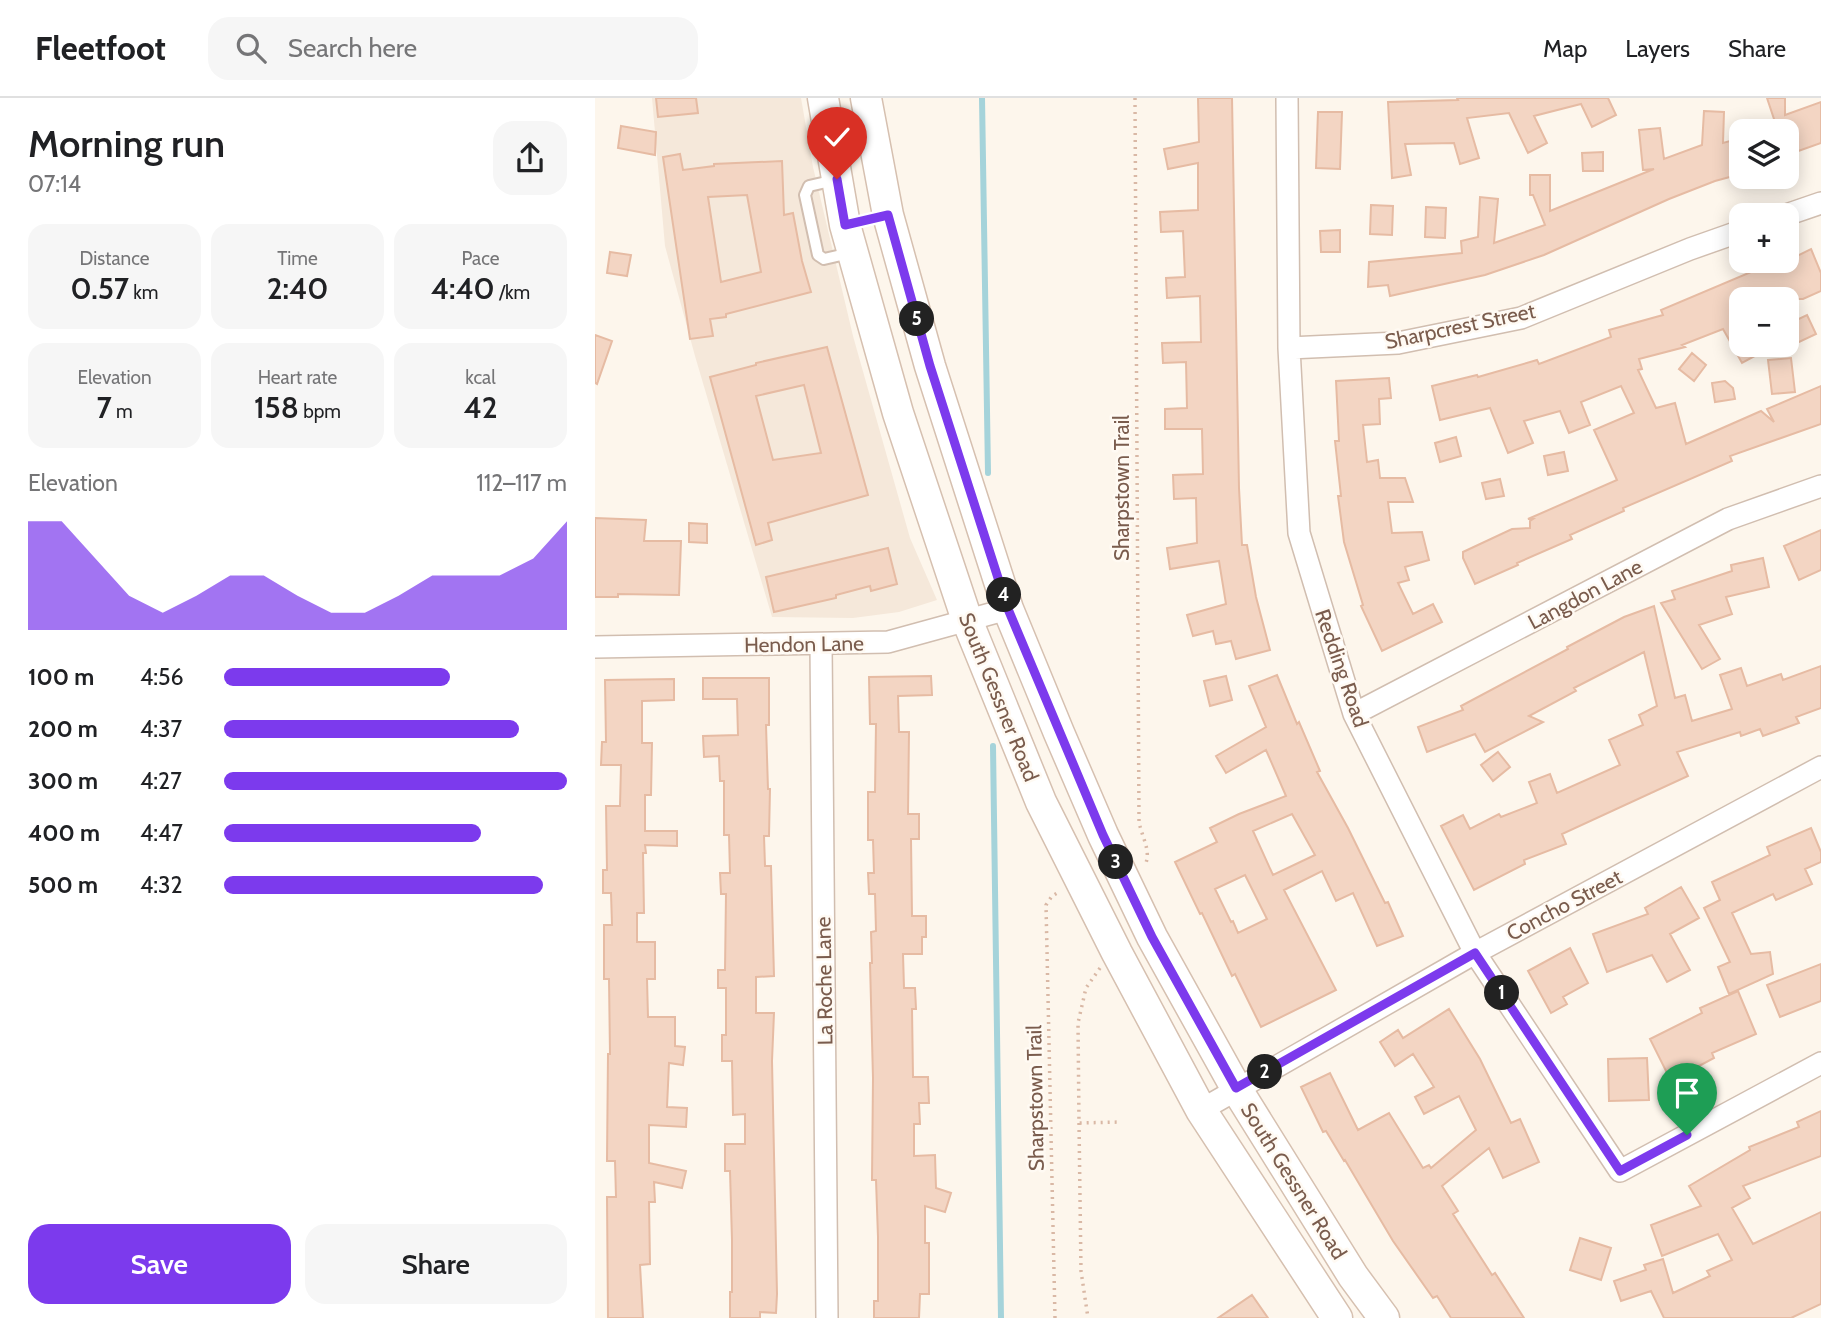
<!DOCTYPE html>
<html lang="en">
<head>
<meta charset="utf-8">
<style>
	:root { --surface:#fff; --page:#f6f6f6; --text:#202124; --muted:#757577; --line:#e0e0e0; --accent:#7c3aed }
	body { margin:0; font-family:Cabin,sans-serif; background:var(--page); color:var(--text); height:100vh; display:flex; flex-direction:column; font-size:26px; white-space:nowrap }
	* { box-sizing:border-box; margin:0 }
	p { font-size:23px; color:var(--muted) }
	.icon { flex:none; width:38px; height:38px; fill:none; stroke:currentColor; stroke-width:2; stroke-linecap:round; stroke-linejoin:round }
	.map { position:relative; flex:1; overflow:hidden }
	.side { display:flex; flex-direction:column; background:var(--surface); width:595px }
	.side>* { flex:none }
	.buttons { position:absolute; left:1134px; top:21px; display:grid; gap:14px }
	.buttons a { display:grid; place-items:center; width:70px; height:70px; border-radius:14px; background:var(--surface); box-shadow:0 4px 18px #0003; font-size:35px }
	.pin { position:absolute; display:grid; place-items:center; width:60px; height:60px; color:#fff; margin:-72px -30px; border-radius:50% 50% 50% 0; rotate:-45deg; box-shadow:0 0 7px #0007 }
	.pin .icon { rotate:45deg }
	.km { position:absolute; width:35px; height:35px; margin:-18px; border-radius:50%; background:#222; color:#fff; font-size:19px; line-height:35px; text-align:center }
	.round { display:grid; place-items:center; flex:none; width:74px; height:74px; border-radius:21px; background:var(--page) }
	.overview { display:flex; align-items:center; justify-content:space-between; height:119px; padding:0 28px }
	h1 { font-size:38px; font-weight:600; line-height:52px }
	.metrics { display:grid; grid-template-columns:repeat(3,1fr); gap:10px; height:119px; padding:7px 28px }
	.metrics div { display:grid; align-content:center; border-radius:18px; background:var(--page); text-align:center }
	.metrics b { font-size:30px; font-weight:600 }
	.metrics small { font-size:19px; font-weight:400 }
	.metrics p { font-size:19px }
	.chart { height:196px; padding:14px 28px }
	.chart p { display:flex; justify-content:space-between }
	.chart svg { width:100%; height:126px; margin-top:7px; fill:var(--accent); opacity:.7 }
	.primary-button { display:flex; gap:14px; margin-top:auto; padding:14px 28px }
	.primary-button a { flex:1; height:80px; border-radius:21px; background:var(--accent); color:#fff; font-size:28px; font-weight:600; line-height:80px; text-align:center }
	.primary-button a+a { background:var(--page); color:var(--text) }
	ul { padding:0 28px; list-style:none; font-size:23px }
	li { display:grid; grid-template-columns:112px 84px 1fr; align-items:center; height:52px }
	li i { height:18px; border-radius:9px; background:var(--accent) }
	header { display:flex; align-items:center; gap:42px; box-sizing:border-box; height:98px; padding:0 35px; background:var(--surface); border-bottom:2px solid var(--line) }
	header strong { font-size:33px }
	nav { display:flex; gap:38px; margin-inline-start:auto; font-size:24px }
	.search { width:490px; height:63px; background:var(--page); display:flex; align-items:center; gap:18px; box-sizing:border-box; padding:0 24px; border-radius:21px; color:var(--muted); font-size:26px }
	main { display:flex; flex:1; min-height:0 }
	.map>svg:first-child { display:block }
	.residential { fill:#f5e8da }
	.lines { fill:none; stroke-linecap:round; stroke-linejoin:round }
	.stream { stroke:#a5d3da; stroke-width:6 }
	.building { fill:#f3d5c3; stroke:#e6bba3; stroke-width:2; fill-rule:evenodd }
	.lane-casing { stroke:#d1beb0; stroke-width:14 }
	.street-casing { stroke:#d1beb0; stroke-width:24 }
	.secondary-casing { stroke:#d6c0b0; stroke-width:33 }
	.path { stroke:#d9b8a5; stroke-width:3.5; stroke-dasharray:2 5; stroke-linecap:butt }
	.lane { stroke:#fff; stroke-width:10 }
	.street { stroke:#fff; stroke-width:21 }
	.secondary { stroke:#fff; stroke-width:30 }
	.route-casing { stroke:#fff; stroke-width:14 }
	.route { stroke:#7c3aed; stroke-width:9 }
	.labels { text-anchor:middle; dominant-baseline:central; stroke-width:5; stroke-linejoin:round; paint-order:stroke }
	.street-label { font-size:21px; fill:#7a5c4d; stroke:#fffaf3 }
</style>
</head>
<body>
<header>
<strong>Fleetfoot</strong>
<div class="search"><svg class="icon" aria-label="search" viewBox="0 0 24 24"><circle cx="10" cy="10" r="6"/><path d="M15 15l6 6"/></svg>Search here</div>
<nav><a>Map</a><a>Layers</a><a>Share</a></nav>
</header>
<main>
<section class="side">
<div class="overview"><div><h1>Morning run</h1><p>07:14</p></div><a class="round"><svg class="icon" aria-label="share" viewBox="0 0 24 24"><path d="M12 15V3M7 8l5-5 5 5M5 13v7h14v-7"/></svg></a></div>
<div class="metrics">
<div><p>Distance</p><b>0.57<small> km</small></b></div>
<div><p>Time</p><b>2:40</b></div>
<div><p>Pace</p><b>4:40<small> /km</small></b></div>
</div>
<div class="metrics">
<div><p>Elevation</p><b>7<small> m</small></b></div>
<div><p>Heart rate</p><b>158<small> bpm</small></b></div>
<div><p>kcal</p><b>42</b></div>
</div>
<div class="chart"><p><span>Elevation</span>112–117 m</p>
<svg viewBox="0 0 160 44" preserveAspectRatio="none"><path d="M0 44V6L10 6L20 19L30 32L40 38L50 32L60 25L70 25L80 32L90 38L100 38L110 32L120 25L130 25L140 25L150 19L160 6V44z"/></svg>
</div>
<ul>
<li><b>100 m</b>4:56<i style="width:66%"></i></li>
<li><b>200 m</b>4:37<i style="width:86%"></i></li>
<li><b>300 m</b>4:27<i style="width:100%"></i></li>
<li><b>400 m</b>4:47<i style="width:75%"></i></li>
<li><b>500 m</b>4:32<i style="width:93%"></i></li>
</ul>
<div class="primary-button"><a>Save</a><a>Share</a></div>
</section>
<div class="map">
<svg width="1226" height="1220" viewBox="0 0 1226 1220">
	<rect width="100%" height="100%" fill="#fdf6ec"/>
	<!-- residential -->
	<path class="residential" d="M57,0H206L218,69L258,238L315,440L342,502L304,514L258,520L177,519L100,258L70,148Z"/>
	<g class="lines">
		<!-- stream -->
		<path class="stream" d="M387,0L393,375
			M398,648L406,1220"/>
	</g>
	<!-- building -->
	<path class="building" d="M61,0H101L103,15L63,19Z
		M603,0H637L644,390L647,447H652L661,499L675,552L641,561L636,543L621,546L618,533L598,538L592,517L631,506L624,463L575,471L572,450L602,445L601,400L579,401L578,377L608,376L607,331H570V311L592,310L591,264L568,265L567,245L606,244L605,198L572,200L571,180L590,179L588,133L566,134L565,114L603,112V65L573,71L569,51L604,44Z
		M862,0H1013L1021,17L997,29L986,6L939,18L952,45L933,55L914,15L872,20L884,60L865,66L859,45L810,46L816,77L797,80L793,4L863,2Z
		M1172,0H1190V17L1226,4V45L1192,57V33H1183Z
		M1109,13L1129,14L1128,45L1146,40V76L1120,83L1074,101L949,157L890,177L795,198L793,187L773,189L774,164L867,155L866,143L883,139L885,99L903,101L899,145L950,127L938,97H935V77H955V113L1059,71L1048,72L1044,32L1065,30L1069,61L1107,47Z
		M723,14H747L745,71L721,70Z
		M26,28L61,34L60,57L23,50Z
		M1008,54V73H988L987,55Z
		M85,56L88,72L119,68V66L187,63L189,117L198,115L207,163L216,194L131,216V219L115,221L118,238L95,241L68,59ZM152,97L166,174L126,184L113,99Z
		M776,107L798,108L797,137L775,136Z
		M831,109L851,110L850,140L830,139Z
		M745,132V154H726L725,133Z
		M1216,151L1226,175V193L1208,201H1146V247H1180L1147,265L1128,231L1087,247L1090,249L1044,261L1047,271L1043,272L1061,310L1080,305L1091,346L1166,313L1179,324L1172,311L1226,288V326L1135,358L1137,363L1028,410L1029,413L975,437L977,441L922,465L923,467L880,486L868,460V454L917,431L935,430V423L938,421H933L1022,382L999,332L1039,315L1026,288L986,304L995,327L974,335L965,313L929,323L938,345L913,355L895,310L845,322L837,288L882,277L883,279L942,262L944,266L1016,239L1014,232L1068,217L1066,212L1163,171L1164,173L1192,163Z
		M15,154L36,157L32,178L12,175Z
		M1212,217L1221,236L1202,245L1193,226Z
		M0,237L17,243L2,286L0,285Z
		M232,249L273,397L173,425L177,442L161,447L115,279L161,267V265ZM209,287L226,355L178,362L161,298Z
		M1097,255L1111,267L1099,283L1084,271Z
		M1196,260L1200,294L1177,296L1173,262Z
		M794,280L796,300L784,301L785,326L768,327L772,364L783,362L785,380H810L818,404H793L797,435L827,434L834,462L810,469L814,482L803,485L818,516L838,506L847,524L787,553L766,508L768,507L749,444L743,398H746L740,343H744L741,283Z
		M1130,283L1138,290L1140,301L1120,304L1117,285Z
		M861,339L866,358L845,364L840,345Z
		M969,354L973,373L953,377L949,358Z
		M905,381L909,398L891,401L887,385Z
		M0,420L51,422L49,443H86L84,497L23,496V499H0Z
		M94,425L112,426V445L94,444Z
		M1226,432V472L1204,482L1189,448Z
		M293,450L302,486L276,493L275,488L241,497V500L179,514L171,479Z
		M1168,460L1174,489L1131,499L1137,516L1104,527L1125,561L1107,571L1066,505L1080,501L1077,493L1137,473L1136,467Z
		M1059,508L1080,600L1090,597L1097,623L1137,611L1125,577L1146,570L1152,588L1186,576L1188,582L1226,568V610L1201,619L1204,625L1168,638L1165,631L1146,638L1145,634L1082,654L1093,678L967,736L971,746L929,762L930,766L879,792L846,728L868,717L875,731L904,716L906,719L942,705L934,684L955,676L962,695L1025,667L1014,642L1048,627L1044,617L1062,608L1049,554L979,590L981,593L934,618L948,624L890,654L880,636L832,654L823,629L868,612L866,608L973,551L972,549L1029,519Z
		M682,577L702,626L704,624L725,673L722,674L753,730L790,805L793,804L808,838L782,848L758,795L741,803L727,773L689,792L741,892L666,929L640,876L637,878L607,815L605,816L580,764L622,744L615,730L644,716L691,698L671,652L631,675L621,658L671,629L654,588ZM697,716L720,757L678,777L658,733ZM650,777L672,821L643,835L638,823L636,824L620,791Z
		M336,578L337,597L303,598L304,634H314L313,716H324V741H316L317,818H331V839H327V856H308L309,890H320L321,911H317L318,979H333L334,1005H324L325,1026H319V1058L340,1057L341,1090L356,1095L350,1114L330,1108V1145H334V1196H325L324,1220H279V1203H283V1139L281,1082H277L278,980L275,865H277L276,834L281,833L280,796H274L273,775H279L278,742H273V694H280L281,626H275L274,579Z
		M631,578L637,602L615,608L609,583Z
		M108,580H174V627H171L173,691H175L174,738H169L170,768H176L179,878L161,879V915H179L177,963L182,1196L181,1215L165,1214V1220H135V1194H137V1142L135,1073H130V1046H150V1016L138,1017L137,963H127V937H131V890H123V872H130L131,796H126L125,775H135L134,737H129V683H125L124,658L109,659L108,638L143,637L142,601H108Z
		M79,581V602L47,603V645H57L56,697H50V733H82V748L50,747L51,755H48L49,815H42V844H60V881H52L53,919H80V948L90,949L88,967L74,965L72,1009L92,1010L91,1029L54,1027V1065L91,1073L87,1090L59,1084L60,1104H54L55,1166L45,1167L48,1220H13L12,1099H21L20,1063H12L13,956H15L14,881H9V827H17L16,795H8V772H12L11,708H25L26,667H6L7,644H11L10,582Z
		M903,654L915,669L898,683L886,667Z
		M1216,730L1226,754V764L1210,771L1217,786L1181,802L1178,796L1137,815L1156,856L1175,854L1178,876L1134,896L1123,869L1135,864L1109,810L1125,802L1117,784L1175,757L1172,749Z
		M1086,789L1104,820L1075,836L1095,872L1072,884L1057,857L1012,874L998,836L1053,816L1050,810Z
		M975,850L993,885L968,899L972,906L956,915L933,873Z
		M1226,866V903L1185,919L1172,887Z
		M1143,893L1161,936L1117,955L1119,960L1076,983L1055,941L1107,915L1105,910Z
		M854,911L885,961L916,1025L925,1021L944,1064L908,1080L894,1050L847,1088L863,1113L858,1116L897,1177L900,1175L929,1220H856L842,1198L838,1200L798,1143L750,1062L749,1063L731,1033L728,1034L706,989L735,975L763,1032L794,1015L828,1070L834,1067L836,1070L881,1032L864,998L829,1016L820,999L839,989L818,956L800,968L785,944L803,932L808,940Z
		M1052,960L1054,1002L1014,1003L1013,961Z
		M1226,1013V1058L1148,1088L1155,1100L1137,1110L1158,1146L1226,1114V1206L1196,1220H1069L1056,1193L1026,1203L1019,1183L1051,1172L1049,1167L1068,1161L1078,1195L1115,1178L1112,1173L1137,1162L1123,1136L1067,1158L1056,1127L1106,1108L1094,1088L1155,1052L1154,1049L1204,1029L1202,1024Z
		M985,1140L1016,1150L1006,1182L975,1172Z
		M657,1197L673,1220H623Z"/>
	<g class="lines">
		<defs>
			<path id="lane" d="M240,82L214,88L210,97L223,157L229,161L255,155"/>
			<path id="street" d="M692,0L694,250L704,435L759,616L880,855L1025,1073L1226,965
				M1191,117L1226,105
				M694,250L803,245L926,220L1095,151L1146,133
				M226,546L232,1220
				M0,549L293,544L413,511
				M759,616L1133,421L1226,388
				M606,1012L880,855L1226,669"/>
			<path id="secondary" d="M228,0L250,127L303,315L372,522L446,704L522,855L606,1012L742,1220
				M271,0L293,117L335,268L413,511L464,635L508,737L557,839L641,990L758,1178L789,1220"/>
		</defs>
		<!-- lane casing -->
		<use href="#lane" class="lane-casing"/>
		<!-- street casing -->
		<use href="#street" class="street-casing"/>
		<!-- secondary casing -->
		<use href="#secondary" class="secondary-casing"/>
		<!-- path -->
		<path class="path" d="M540,0L544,723C546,738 557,753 550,767
			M505,870L491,890L483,925L484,1025L526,1024
			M484,1025L486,1173L493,1220
			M460,1220L451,807L457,798L464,794"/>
		<!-- lane -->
		<use href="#lane" class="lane"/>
		<!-- street -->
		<use href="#street" class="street"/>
		<!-- secondary -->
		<use href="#secondary" class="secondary"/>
	</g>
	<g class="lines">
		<defs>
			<path id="route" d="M242,81L250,127L293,117L335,268L413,511L508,737L557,839L641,990L880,855L1025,1073L1092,1037"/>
		</defs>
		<!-- route casing -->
		<use href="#route" class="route-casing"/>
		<!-- route -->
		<use href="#route" class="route"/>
	</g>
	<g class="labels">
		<!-- street labels -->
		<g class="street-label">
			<text transform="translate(865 228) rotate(-12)">Sharpcrest Street</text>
			<text transform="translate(526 390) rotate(-90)">Sharpstown Trail</text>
			<text transform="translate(990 496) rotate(-28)">Langdon Lane</text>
			<text transform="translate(209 546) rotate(-1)">Hendon Lane</text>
			<text transform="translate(747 570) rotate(71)">Redding Road</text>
			<text transform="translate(404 599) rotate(68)">South Gessner Road</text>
			<text transform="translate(969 807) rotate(-28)">Concho Street</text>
			<text transform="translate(229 883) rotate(-91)">La Roche Lane</text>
			<text transform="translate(440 1000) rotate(-91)">Sharpstown Trail</text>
			<text transform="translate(699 1083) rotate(58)">South Gessner Road</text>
		</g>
	</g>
</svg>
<div class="buttons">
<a><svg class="icon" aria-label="layers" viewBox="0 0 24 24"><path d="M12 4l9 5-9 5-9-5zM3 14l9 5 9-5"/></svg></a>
<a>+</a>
<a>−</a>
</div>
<div class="pin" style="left:1092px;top:1037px;background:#1e9e55"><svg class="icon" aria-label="arrive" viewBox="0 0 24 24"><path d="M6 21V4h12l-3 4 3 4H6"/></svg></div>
<div class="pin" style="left:242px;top:81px;background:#d93025"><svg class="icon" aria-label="check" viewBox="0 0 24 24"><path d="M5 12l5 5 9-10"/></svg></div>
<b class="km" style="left:907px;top:895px">1</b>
<b class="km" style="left:670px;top:974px">2</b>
<b class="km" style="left:521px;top:764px">3</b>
<b class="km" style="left:409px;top:497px">4</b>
<b class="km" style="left:322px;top:221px">5</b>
</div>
</main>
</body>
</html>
